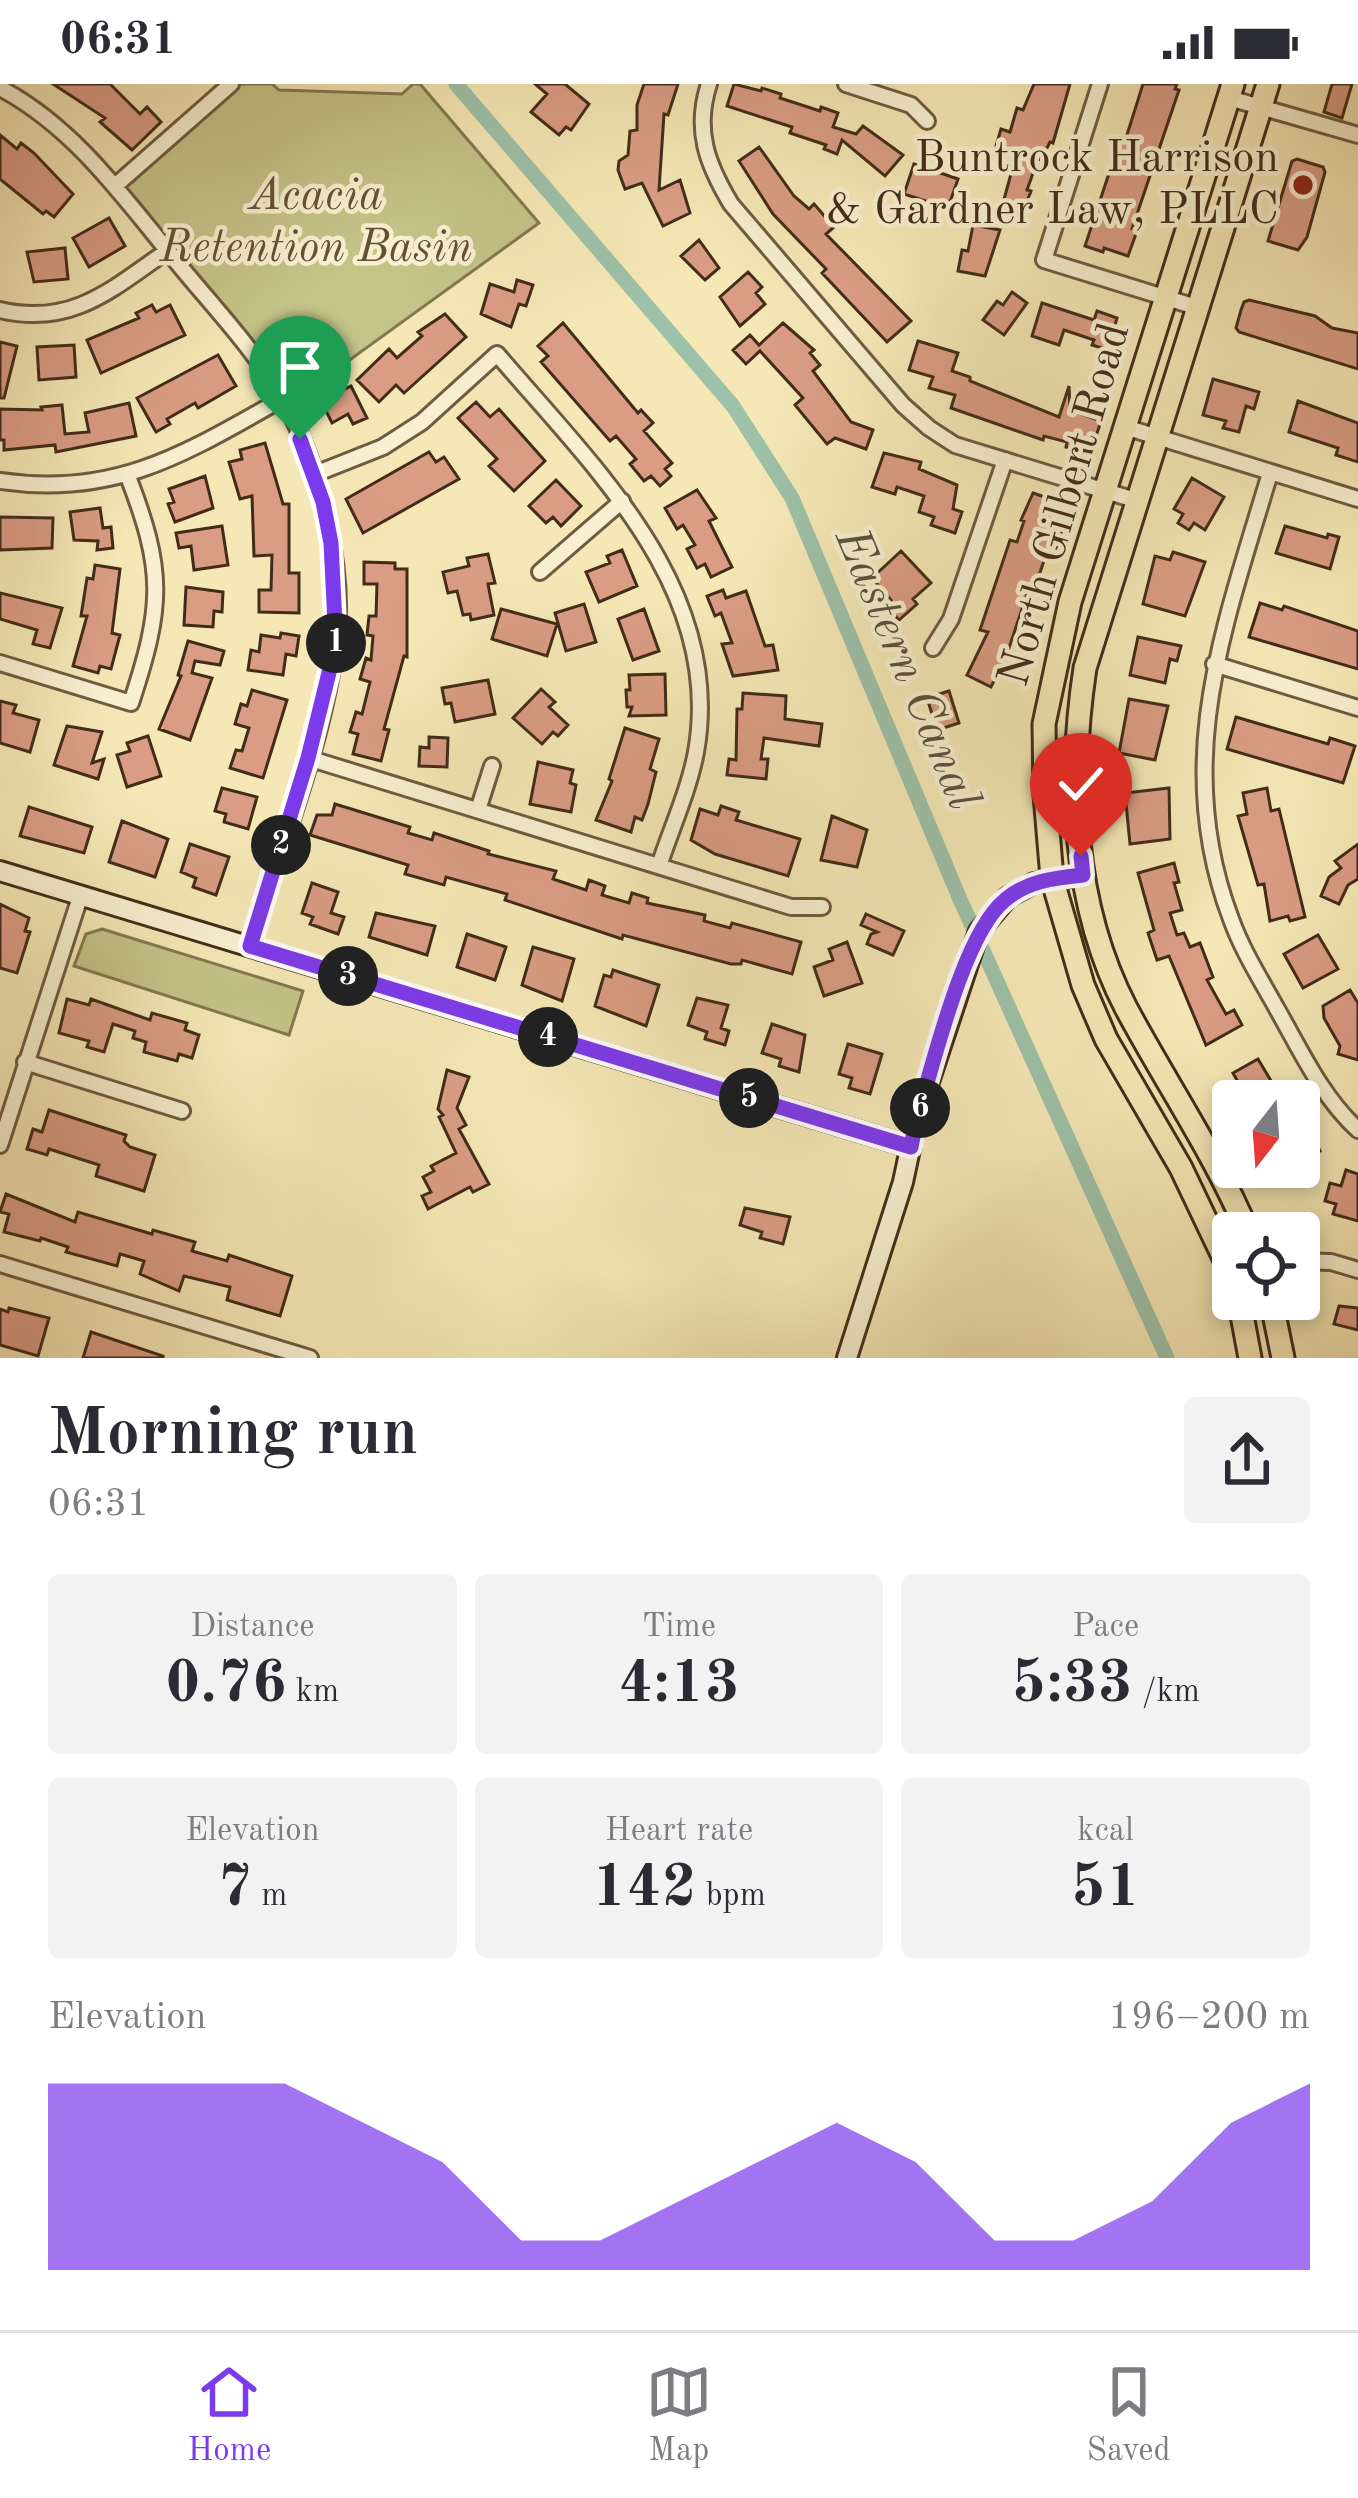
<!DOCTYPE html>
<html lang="en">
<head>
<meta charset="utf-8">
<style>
	:root { --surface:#fff; --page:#f2f2f3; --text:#2b2b33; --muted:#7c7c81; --line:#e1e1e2; --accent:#7c3aed }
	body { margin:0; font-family:"Old Standard TT",serif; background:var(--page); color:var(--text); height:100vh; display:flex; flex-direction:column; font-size:45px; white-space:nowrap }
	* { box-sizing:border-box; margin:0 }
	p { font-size:39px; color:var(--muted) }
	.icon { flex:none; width:66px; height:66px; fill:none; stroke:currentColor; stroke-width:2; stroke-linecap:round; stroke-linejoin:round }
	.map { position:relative; height:1274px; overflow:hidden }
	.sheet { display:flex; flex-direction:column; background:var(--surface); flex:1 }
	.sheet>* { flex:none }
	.needle { width:78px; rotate:197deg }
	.tools { position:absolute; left:1212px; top:996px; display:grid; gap:24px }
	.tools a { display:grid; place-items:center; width:108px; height:108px; border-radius:12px; background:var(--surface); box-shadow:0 6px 18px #0003; font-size:60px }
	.pin { position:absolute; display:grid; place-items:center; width:102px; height:102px; color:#fff; margin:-123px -51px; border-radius:50% 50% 50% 0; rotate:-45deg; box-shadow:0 0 12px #0007 }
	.pin .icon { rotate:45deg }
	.km { position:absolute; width:60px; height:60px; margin:-30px; border-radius:50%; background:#222; color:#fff; font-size:33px; line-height:60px; text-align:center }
	.round { display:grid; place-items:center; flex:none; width:126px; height:126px; border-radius:12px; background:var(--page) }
	.head { display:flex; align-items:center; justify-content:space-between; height:204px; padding:0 48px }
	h1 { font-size:66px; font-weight:600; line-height:90px }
	.metrics { display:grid; grid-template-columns:repeat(3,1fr); gap:18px; height:204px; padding:12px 48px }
	.metrics div { display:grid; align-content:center; border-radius:12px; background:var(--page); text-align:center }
	.metrics b { font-size:60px; font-weight:600 }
	.metrics small { font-size:33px; font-weight:400 }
	.metrics p { font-size:33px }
	.chart { height:336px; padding:24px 48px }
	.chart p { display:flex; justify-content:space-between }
	.chart svg { width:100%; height:216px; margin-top:12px; fill:var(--accent); opacity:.7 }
	.status { display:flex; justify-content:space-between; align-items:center; height:84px; padding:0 60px; background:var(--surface); direction:ltr }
	.status svg { height:33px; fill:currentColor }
	.tab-bar { display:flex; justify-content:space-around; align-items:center; height:168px; border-top:3px solid var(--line); background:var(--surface); font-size:33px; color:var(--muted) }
	.tab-bar a { display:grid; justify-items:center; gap:6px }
	.tab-bar .on { color:var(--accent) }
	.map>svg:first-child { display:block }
	.green { fill:#c4c388; stroke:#837850; stroke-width:3 }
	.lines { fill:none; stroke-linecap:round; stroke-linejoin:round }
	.canal { stroke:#9dc1a9; stroke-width:15 }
	.building { fill:#da9c85; stroke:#422c18; stroke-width:3 }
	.street-casing { stroke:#6f5b40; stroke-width:20 }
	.secondary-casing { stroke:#422c18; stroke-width:24 }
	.primary-casing { stroke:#422c18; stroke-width:27 }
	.street { stroke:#f8f0d0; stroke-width:14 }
	.secondary { stroke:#f8f0d0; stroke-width:18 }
	.primary { stroke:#f5e8b6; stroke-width:21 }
	.route-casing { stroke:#fff; stroke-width:24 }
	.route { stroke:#7c3aed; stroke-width:15 }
	.poi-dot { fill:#8f2418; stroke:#f8f0d0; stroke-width:4.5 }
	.labels { text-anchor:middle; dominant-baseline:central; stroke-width:9; stroke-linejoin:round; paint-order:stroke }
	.poi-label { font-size:45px; fill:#422c18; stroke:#f8f0d0; text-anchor:end }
	.park-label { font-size:45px; font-style:italic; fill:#625234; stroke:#f8f0d0 }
	.street-label { font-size:45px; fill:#422c18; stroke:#f8f0d0 }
	.water-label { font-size:48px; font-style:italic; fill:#59513c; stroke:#f8f0d0 }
</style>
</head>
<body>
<div class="status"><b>06:31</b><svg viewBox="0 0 49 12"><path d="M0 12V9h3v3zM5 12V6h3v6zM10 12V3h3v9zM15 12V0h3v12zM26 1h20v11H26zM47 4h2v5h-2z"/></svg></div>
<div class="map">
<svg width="1358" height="1274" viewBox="0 0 1358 1274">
	<rect width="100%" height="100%" fill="#f5e8b6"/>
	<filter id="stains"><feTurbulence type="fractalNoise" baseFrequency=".00167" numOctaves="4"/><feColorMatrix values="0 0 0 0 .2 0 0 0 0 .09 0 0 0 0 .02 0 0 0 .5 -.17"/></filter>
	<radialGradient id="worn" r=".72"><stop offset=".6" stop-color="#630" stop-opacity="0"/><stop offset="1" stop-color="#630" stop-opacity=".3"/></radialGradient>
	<!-- green -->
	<path class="green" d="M231,0H272L279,6L402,10L413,0H420L539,139L286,322L115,102Z
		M102,845L303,907L289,951L74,882L86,850Z"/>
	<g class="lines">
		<!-- canal -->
		<path class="canal" d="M456,0L733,322L792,414L959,813L1167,1274"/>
	</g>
	<!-- building -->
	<path class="building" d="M53,0H110L140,30L147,23L161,38L132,66L100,38L105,34Z
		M535,0H565L589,20L571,46L566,43L559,51L531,28L547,10Z
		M644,0H678L668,31L664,30L659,106L680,96L690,129L663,142L642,99L625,105L618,86L619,77L628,71L630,47L637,46V21Z
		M734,0L761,7L762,4L781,10L780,14L820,27L821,23L838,29L833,43L856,50L863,42L903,71L885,92L842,56L837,70L824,65L826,61L790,49L792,43L727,22Z
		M1034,0H1070L1053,59L1050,58L1041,76L1038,75L1027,106L1031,107L1020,136L1000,130L1017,68L996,62L1001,45L1010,48L1017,24L1023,26Z
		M1143,0H1177L1175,5L1179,6L1132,145L1137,147L1128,172L1104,164L1103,168L1085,162L1121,53L1126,54Z
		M1332,0H1352L1342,34L1324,28Z
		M0,51L17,65L21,59L34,69L73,110L54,133L46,127L43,130L0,95Z
		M759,63L794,112L809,125L814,120L834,143L826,150L911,237L887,258L822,189L826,185L773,130L739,77Z
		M1297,75L1323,83L1325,88L1307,153L1298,166L1268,157L1292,77Z
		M914,80L958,95L950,118L946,117L944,123L904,110Z
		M109,134L125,162L89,183L73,154Z
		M973,141L1000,146L985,192L958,187L962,166L968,167Z
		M699,156L719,184L705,196L681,172Z
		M65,164L68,195L34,198L27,168Z
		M748,188L762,203L756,209L765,220L740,242L720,213Z
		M517,196L533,201L526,222L519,220L511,243L481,230L490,200L514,208Z
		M1012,208L1027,219L1004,251L983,236L997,217L1003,221Z
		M1249,216L1315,232L1332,244L1358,249V285L1239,248L1236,244L1241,226L1244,218Z
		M1042,219L1094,236L1097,227L1117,234L1115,241L1124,250L1118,269L1092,261L1094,256L1064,246L1059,261L1032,252Z
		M152,221L156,228L170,221L185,251L101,289L87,256L139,234L136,229Z
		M445,230L466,253L404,309L396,301L379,318L357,296L389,265L397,274L422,252L418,248Z
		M563,239L638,329L641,326L653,339L644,347L672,379L665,385L671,392L660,402L651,392L644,397L630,380L636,375L616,352L610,357L541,278L548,272L538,262Z
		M783,239L814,266L810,269L820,281L813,287L851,338L873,346L866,365L835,354L827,360L795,321L803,314L760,267L746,280L733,266L750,251L759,261Z
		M918,257L958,269L952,287L970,293V297L1059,333L1069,302L1070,326L1101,337L1091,368L1066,363L1067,358L1044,352L1043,356L951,324L955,311L929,304L933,293L909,286Z
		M0,258L17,262L4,314H0Z
		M74,261L76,293L39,296L37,263Z
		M218,271L236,302L198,324L195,319L167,335L170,340L156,348L137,314Z
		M1213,295L1259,308L1254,325L1246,322L1239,348L1223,344L1226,337L1203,331Z
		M351,302L367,334L353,340L348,330L332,339L321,317Z
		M1298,317L1358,339V378L1336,371L1338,364L1289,348Z
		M476,318L490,333L499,325L545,377L514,407L489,382L497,375L458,334Z
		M129,319L136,352L56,368L55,361L4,366V356H0V325L42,326L41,323L62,321L65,350L89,348L85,329Z
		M265,359L283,420H289V489H299V529L259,528V506H271L272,471L254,472L252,412L240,415L229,378L242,375L240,366Z
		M429,368L436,378L444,373L459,395L363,449L346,415Z
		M884,369L921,378L919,385L957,401L953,425L962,428L955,449L931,441L934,433L919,428L924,412L897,403L895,410L872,403Z
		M205,392L213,424L175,438L168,420L174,418L169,405Z
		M1192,394L1224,413L1205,446L1194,439L1189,446L1178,439L1183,430L1174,425Z
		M556,396L581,422L561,442L553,433L546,439L529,422Z
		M697,406L716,434L709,437L732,483L711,493L705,480L697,484L687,465L695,461L683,441L677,445L665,424Z
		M1033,409L1065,420L1056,448L1061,449L1056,464L1049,462L1033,509L1028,507L1007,570L991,603L967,591L988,548L980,546L1010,456L1017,458L1024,437L1021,436Z
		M100,424L103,444L111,443L113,464L97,466L98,457L74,456L70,428Z
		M0,433L53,434L52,464L0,466Z
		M222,442L228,481L194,486L191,462L179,464L176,449Z
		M1285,442L1327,454L1328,450L1339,453L1330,485L1276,469Z
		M622,466L637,502L599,518L586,488L610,479L607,472Z
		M901,467L931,499L913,515L917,520L899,536L885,521L891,516L872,494Z
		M1173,468L1205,478L1185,532L1143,520L1155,472L1170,476Z
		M488,470L495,499L488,500L494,531L471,536L470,530L463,531L457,507L448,509L443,488L469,482L467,474Z
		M364,478L395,479V485H407V573L404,572L384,645L389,646L381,677L353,670L358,650L350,648L356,628L362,630L370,598L360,595L366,574L371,576L373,552L367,551L369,532H376L377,500H364Z
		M95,481L120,485L112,549L120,551L111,585L100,582L98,589L73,582L87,532H81L87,494L93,495Z
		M186,503L223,508L222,528L214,527L213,543L184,541Z
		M723,506L726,514L746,507L765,562L773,561L778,586L733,592L722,560L732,559L721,529L715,532L707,512Z
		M0,509L62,524L50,564L33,560L37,546L0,535Z
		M1260,519L1282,526L1284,522L1358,547V585L1249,553Z
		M584,520L596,558L566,567L555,529Z
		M501,525L557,540L547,572L492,555Z
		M644,525L659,567L633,576L618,535Z
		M281,549L299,552L296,572L286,570L283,591L248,586L251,566L259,568L261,551L280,554Z
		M1138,553L1181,562L1177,577L1170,575L1165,599L1130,591Z
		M188,557L224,567L220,581L195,577L192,589L212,594L190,656L159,645L181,592L178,591Z
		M665,590L666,631L629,632L632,623H627L626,606H630L629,591Z
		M488,596L495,630L455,638L451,619L445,620L442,604Z
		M541,605L555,618L549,623L568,641L558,652L553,648L542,660L513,634Z
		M252,606L287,616L263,694L230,684L236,666L242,667L249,644L235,640L241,620L247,622Z
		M949,607L959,639L937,646L927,614Z
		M743,609L786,612L785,635L822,640L819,662L764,654L761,675H768L766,695L727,691L729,675L736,676L737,625H742Z
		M1129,615L1168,622L1155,676L1119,669Z
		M0,617L16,621L13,629L39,636L30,668L0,659Z
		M1236,633L1328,660L1330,654L1355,662L1343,699L1227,665Z
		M67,642L102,648L92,679L104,675L98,695L54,681Z
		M625,644L659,655L650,685L656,688L648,720L642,736L635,733L631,748L596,736L612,697L609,695Z
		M148,652L161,692L127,703L117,671L130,667L127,659Z
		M429,653L448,654L447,683L419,682L420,663L429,664Z
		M538,678L573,686L570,699L576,701L571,728L530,720Z
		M222,704L257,713L248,745L224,738L226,730L215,727Z
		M1169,704L1170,755L1130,760L1125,709Z
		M1267,704L1271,727L1279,725L1305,833L1290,837L1288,832L1270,837L1264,800L1258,801L1238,732L1247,730L1243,709Z
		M335,720L410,743L408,749L432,756L434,749L489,767L488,770L556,787L553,795L586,806L589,796L605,802L602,811L629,819L632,809L648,814L647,819L705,831L704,837L730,844L732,839L801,858L792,890L742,876L741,880H731L623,851L622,855L505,816L507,810L446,793L444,801L405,790L408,781L310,751L317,731H332Z
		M721,722L739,728L736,736L800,755L788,792L715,770L691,756L700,725L718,731Z
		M29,723L92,743L84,769L20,752Z
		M832,732L867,746L857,783L821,776Z
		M122,737L168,755L155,793L109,778Z
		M190,760L229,773L216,811L193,803L196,794L181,788Z
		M1358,760V795L1348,801L1339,820L1321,812L1329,793L1341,784L1335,777Z
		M1174,779L1179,798L1174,799L1182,826L1170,829L1177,851L1184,849L1190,863L1200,859L1213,893L1207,896L1226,930L1234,926L1242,941L1206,961L1169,872L1157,876L1148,849L1154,846L1138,789Z
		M312,799L338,808L331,829L344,833L338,850L310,840L313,833L302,829Z
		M0,820L29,834L25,847L30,848L17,889L0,884Z
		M376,829L435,842L427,871L369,853Z
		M866,830L904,847L893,871L867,860L871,850L877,848L861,841Z
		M467,850L506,863L495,896L457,883Z
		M1318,851L1338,885L1303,904L1284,870Z
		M847,858L862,899L824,912L814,883L833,876L829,865Z
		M533,863L574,875L562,917L522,901Z
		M613,886L659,901L646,942L595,922L604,891L611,893Z
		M1350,906L1358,919V976L1338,970L1340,962L1324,934L1323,922Z
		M697,914L728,921L721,944L729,947L725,961L705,955L707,948L688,941Z
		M67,915L89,921L91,915L150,936L152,929L187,939L185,946L199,951L192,974L179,970L177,977L144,968L146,958L133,954L135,947L113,940L104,968L87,963L89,957L59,949Z
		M772,940L805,951L799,988L779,982L781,975L762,969Z
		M848,960L882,970L870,1010L849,1004L852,994L839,990Z
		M1258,975L1283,1017H1251L1248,1012L1241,1016L1235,1006L1241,1003L1233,989Z
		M447,986L469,993L457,1024L466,1041L459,1045L489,1100L473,1108L470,1103L428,1125L422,1112L431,1108L423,1093L434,1087L431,1082L456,1069L439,1033L443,1031L438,1025Z
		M49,1026L126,1051L124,1057L130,1063L155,1071L144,1107L96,1092L99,1081L49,1065L47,1071L27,1065L33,1045L42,1048Z
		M1312,1051L1320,1067L1299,1078V1058Z
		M1346,1086L1358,1090V1137L1333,1130L1336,1120L1325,1117L1330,1099L1341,1102Z
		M6,1110L75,1138L78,1128L152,1150L153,1146L195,1158L192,1167L227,1177L229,1171L292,1192L280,1232L227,1216L230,1203L184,1192L179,1207L140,1190L144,1177L120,1170L117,1182L66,1168L68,1163L41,1154L40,1157L4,1148L9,1130L0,1128Z
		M745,1124L790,1133L783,1160L760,1154L762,1148L740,1141Z
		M1339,1222L1358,1224V1246L1334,1240Z
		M9,1224L49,1234L38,1272L0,1261V1225L8,1228Z
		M91,1248L163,1272V1274H83Z"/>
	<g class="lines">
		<defs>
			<path id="street" d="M709,0C694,46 707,80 731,120L903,321L929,344L955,361L1135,416
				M846,0L911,21L927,37
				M1100,0L1044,176L1196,223
				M0,4C76,44 126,117 180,182C216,226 256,267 285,319C321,386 347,488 335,565C321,666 280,765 250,862
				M1229,14L1358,51
				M115,102L231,0
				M0,226C72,243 112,205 167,167
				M1125,343L1358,415
				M1270,389C1225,541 1171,677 1231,835C1242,866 1261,896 1277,925C1301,967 1322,1013 1358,1046
				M315,390L383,363L422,338L497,270C593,383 725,505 696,668C689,706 671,745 659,782
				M0,397C116,414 186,369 282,315
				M540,488L622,417
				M933,564L951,535L1005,376
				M0,579L131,619C163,522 165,487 127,390
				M1214,580L1358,624
				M308,674L791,823H822
				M478,726L492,682
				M25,978L182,1027
				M0,1061L81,810
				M1299,1177L1331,1178L1358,1186
				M0,1180L310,1274"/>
			<path id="secondary" d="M0,787L911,1063
				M847,1274L903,1098L916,1037L979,847L1008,813L1034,799L1083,791"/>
			<path id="primary" d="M1248,1149C1215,1070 1166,999 1126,924C1072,820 1068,697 1085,584L1268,0
				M1233,1193L1181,1084L1106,955L1083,901L1052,794L1045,711L1044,640L1070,518L1233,0
				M1239,1215L1250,1274
				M1271,1215L1283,1274"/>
		</defs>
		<!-- street casing -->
		<use href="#street" class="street-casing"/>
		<!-- secondary casing -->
		<use href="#secondary" class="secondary-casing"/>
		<!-- primary casing -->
		<use href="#primary" class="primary-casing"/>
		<!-- street -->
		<use href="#street" class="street"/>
		<!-- secondary -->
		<use href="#secondary" class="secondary"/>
		<!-- primary -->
		<use href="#primary" class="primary"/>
	</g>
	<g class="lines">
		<defs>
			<path id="route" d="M300,355L323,418L331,459L336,560L308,674L250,862L911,1063L916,1037C933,982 963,850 1005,816C1027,797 1054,794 1083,791L1081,772"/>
		</defs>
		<!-- route casing -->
		<use href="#route" class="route-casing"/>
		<!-- route -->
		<use href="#route" class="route"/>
	</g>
	<!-- markers -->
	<circle class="poi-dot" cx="1303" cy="101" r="12"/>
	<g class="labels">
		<!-- poi labels -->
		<g class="poi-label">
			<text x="1279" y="75">Buntrock Harrison<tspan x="1279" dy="52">&amp; Gardner Law, PLLC</tspan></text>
		</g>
		<!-- park labels -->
		<g class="park-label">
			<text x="316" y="113">Acacia<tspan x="316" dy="52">Retention Basin</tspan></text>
		</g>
		<!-- street labels -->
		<g class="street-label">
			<text transform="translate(1066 421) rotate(-74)">North Gilbert Road</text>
		</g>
		<!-- water labels -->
		<g class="water-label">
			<text transform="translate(906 585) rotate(67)">Eastern Canal</text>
		</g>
	</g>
	<rect width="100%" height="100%" filter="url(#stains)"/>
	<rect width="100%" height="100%" fill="url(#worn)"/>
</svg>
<div class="tools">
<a><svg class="needle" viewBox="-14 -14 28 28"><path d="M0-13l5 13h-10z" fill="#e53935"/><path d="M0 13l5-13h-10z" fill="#7c7c81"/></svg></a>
<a><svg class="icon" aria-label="locate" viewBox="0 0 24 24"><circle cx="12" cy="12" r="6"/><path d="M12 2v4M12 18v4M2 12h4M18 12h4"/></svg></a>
</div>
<div class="pin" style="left:300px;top:355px;background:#1e9e55"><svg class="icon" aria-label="arrive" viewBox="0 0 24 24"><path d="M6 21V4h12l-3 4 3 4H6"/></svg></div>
<div class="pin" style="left:1081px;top:772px;background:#d93025"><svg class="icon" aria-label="check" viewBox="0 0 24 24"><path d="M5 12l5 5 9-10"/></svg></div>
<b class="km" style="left:336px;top:559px">1</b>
<b class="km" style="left:281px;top:761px">2</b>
<b class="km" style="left:348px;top:892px">3</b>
<b class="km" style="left:548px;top:953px">4</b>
<b class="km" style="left:749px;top:1014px">5</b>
<b class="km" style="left:920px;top:1024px">6</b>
</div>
<section class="sheet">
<div class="head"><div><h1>Morning run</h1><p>06:31</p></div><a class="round"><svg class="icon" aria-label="share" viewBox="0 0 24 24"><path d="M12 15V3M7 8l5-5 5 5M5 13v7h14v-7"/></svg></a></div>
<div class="metrics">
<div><p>Distance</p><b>0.76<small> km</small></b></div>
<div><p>Time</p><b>4:13</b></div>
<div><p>Pace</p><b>5:33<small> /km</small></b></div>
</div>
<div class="metrics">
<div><p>Elevation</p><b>7<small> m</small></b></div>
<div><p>Heart rate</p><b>142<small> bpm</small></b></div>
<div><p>kcal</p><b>51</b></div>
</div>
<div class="chart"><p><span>Elevation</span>196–200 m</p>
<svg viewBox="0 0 160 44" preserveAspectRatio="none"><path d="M0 44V6L10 6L20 6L30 6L40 14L50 22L60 38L70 38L80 30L90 22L100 14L110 22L120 38L130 38L140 30L150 14L160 6V44z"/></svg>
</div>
</section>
<nav class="tab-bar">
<a class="on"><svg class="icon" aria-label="home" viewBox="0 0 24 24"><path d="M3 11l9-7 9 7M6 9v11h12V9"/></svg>Home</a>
<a><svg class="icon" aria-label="map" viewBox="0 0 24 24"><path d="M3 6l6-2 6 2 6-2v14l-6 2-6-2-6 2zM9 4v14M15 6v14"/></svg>Map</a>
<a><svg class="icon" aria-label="saved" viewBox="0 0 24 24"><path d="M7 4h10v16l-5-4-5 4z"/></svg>Saved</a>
</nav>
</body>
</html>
